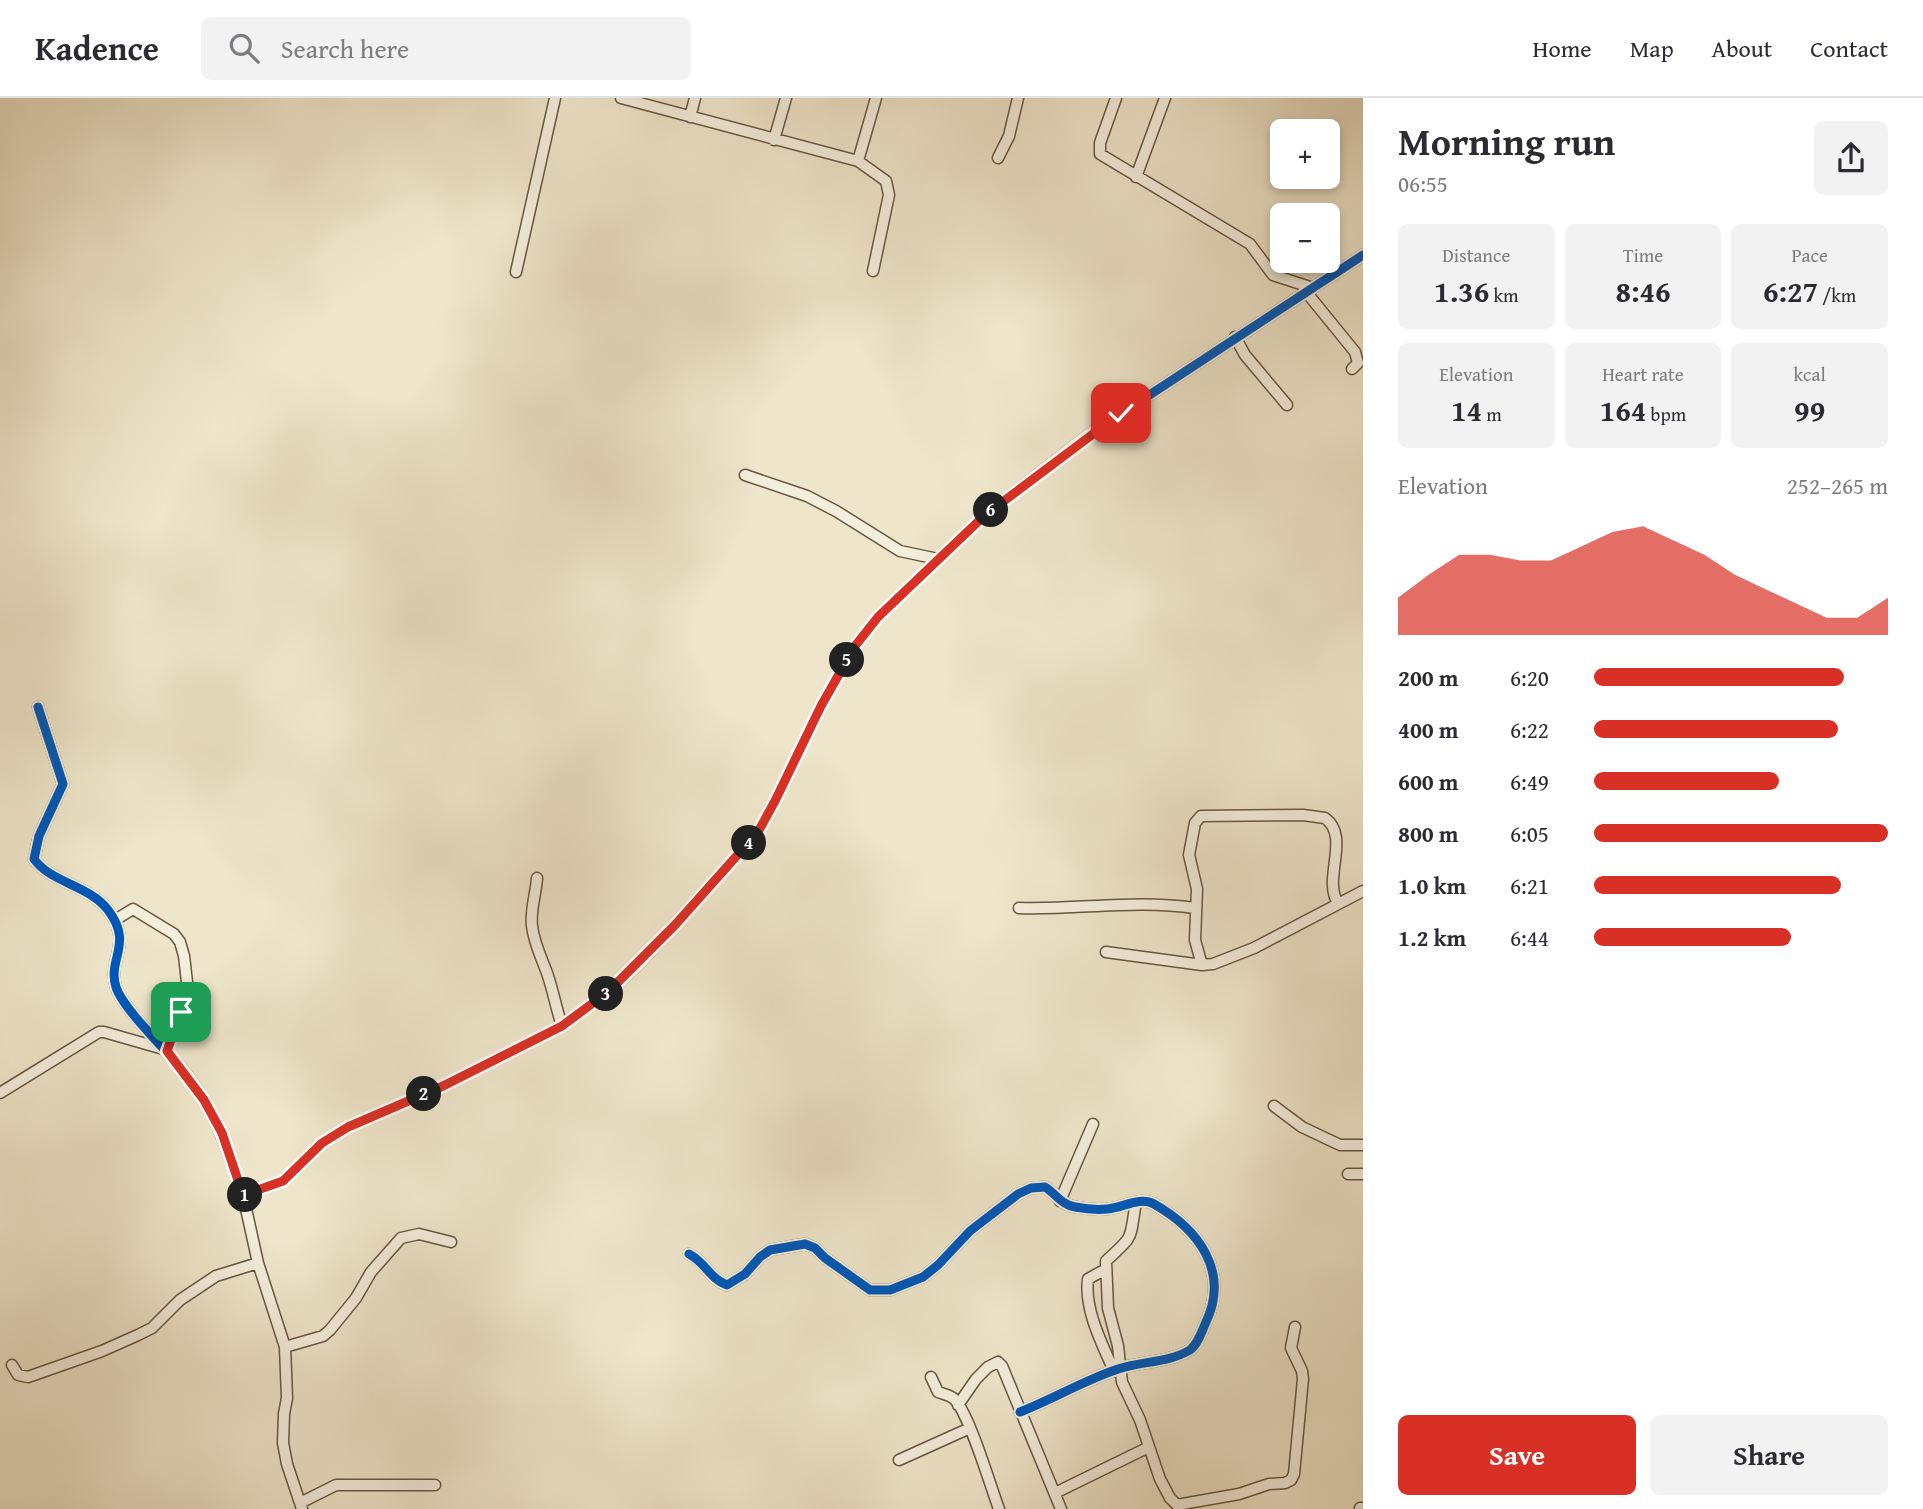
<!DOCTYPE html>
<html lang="en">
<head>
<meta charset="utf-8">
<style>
	:root { --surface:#fff; --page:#f2f2f3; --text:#2b2b33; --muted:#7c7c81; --line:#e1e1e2; --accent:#d93025 }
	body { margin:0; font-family:"Gentium Book Plus",serif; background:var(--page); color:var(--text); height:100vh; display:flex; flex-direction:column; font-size:26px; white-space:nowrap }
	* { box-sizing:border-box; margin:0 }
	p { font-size:23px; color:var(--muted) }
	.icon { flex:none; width:38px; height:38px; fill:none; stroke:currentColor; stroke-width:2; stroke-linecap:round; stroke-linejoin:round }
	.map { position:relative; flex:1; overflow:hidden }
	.panel { display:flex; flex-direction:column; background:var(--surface); width:560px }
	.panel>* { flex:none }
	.fabs { position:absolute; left:1270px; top:21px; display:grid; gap:14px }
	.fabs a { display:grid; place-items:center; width:70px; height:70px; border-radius:10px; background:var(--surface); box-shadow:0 4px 10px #0003; font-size:35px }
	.pin { position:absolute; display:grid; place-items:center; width:60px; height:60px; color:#fff; margin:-30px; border-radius:14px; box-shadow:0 4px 10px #0006 }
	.km { position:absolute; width:35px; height:35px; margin:-18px; border-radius:50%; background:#222; color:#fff; font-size:19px; line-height:35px; text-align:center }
	.round { display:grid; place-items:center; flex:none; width:74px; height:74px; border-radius:10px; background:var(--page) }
	.head { display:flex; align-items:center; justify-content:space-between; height:119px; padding:0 35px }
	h1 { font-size:38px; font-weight:800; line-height:52px }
	.metrics { display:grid; grid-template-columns:repeat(3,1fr); gap:10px; height:119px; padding:7px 35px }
	.metrics div { display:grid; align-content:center; border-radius:10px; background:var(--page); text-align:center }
	.metrics b { font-size:30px; font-weight:800 }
	.metrics small { font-size:19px; font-weight:400 }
	.metrics p { font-size:19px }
	.chart { height:196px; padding:14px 35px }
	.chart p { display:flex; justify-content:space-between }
	.chart svg { width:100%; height:126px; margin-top:7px; fill:var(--accent); opacity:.7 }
	.button { display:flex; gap:14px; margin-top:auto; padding:14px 35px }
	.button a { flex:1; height:80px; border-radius:10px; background:var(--accent); color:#fff; font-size:28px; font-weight:800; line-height:80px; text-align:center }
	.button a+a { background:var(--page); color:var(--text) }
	ul { padding:0 35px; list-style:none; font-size:23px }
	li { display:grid; grid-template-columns:112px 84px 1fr; align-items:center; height:52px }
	li i { height:18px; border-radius:9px; background:var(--accent) }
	header { display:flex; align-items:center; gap:42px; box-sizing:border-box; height:98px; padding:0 35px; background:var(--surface); border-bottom:2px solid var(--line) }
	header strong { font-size:33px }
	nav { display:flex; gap:38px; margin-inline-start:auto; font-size:24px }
	.search { width:490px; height:63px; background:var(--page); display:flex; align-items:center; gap:18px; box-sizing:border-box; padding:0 24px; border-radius:10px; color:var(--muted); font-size:26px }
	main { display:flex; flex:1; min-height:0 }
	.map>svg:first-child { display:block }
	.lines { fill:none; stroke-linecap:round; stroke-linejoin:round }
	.minor-casing { stroke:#685642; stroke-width:13 }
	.minor { stroke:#f4eedd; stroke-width:10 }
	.cycleway-casing { stroke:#f4eedd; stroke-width:13 }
	.cycleway { stroke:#0057b8; stroke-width:9 }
	.route-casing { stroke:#fff; stroke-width:14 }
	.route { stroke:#d93025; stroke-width:9 }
</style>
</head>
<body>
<header>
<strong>Kadence</strong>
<div class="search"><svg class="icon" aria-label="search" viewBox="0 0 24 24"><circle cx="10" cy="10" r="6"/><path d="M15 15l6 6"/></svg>Search here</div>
<nav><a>Home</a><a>Map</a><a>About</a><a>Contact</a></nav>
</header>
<main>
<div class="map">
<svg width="1363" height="1411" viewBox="0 0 1363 1411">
	<rect width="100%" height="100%" fill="#eee5ca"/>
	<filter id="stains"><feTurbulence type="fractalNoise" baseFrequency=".00286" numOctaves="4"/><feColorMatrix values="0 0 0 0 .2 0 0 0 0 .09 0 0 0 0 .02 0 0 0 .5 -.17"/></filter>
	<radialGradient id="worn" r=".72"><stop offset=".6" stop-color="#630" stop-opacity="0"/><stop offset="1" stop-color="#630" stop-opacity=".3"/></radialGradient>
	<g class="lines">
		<defs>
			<path id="minor" d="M621,0L858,63L876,0
				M1116,0L1100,45V56L1250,146L1273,177L1313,190
				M690,19L695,0
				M774,42L786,0
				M998,60L1009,38L1018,0
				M858,63L886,83L889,97L873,173
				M1136,79L1165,0
				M516,174L555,0
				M1307,195L1355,254L1358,265L1352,271
				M1235,239L1245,257L1287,307
				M745,377L807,398L836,413L900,453L938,461
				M38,609L63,686L39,738L34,761C51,785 89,787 108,812C134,846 107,861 116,889C123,912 173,958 190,981C216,1016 229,1056 243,1097L283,1083L322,1045L348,1029L443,988L562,928L609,893L639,866L758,734L775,703L821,608L855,548L878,519L984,418L1090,336L1363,157
				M537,780C536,796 530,812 532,828C534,845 541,859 547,875C553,892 556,910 562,928
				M1019,810C1078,812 1136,801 1195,810
				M115,822L133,811L174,836L180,844L184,858L188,893L167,953
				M1106,854L1202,867L1213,866L1254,850L1363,793
				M1202,867L1195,842L1197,791L1189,757L1195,725L1201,718L1303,717L1325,720C1351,739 1322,781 1338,805
				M0,995L99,934H104L167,952
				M1274,1008L1302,1029L1340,1047H1363
				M1348,1076H1363
				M243,1097L258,1165L285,1249L287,1300L284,1316L283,1345L287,1366L302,1411
				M1060,1103L1093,1026
				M1136,1104C1129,1142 1136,1136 1106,1163L1108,1210L1118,1248L1122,1284L1140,1322L1160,1381L1170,1400L1177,1407L1239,1396L1269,1386L1285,1385L1291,1382L1294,1376L1303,1281L1302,1273L1291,1250L1295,1229
				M689,1156C705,1164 710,1181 727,1187L745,1176L760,1159L770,1152L805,1146L815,1150L825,1160L870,1192H890L923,1179L938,1167L970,1133L1018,1096L1031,1090L1045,1089C1056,1096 1062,1107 1075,1109C1086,1111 1097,1112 1107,1111C1123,1110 1139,1098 1154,1106C1198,1131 1230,1173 1206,1224C1202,1233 1198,1246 1190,1252C1168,1265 1141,1263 1118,1271C1085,1282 1053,1301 1020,1314
				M1106,1171L1088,1181C1084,1211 1102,1246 1114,1273
				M285,1249L323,1238L330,1232L356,1200L371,1174L401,1140L419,1136L451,1144
				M12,1267L18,1277L28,1279L102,1253L138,1237L152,1230L180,1202L216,1178L258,1165
				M931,1279L938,1294C943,1296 949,1297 953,1300C968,1311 991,1390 999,1411
				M958,1307L976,1281L988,1269L998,1264L1002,1268L1061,1411
				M899,1362L970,1330
				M1055,1395L1149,1349
				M300,1405L336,1387H435
				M1360,1410H1363"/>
		</defs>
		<!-- minor casing -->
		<use href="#minor" class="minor-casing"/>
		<!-- minor -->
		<use href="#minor" class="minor"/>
		<defs>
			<path id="cycleway" d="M38,609L63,686L39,738L34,761C51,785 89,787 108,812C134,846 107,861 116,889C123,912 173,958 190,981C216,1016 229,1056 243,1097L283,1083L322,1045L348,1029L443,988L562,928L609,893L639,866L758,734L775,703L821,608L855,548L878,519L984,418L1090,336L1363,157
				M689,1156C705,1164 710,1181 727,1187L745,1176L760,1159L770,1152L805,1146L815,1150L825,1160L870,1192H890L923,1179L938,1167L970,1133L1018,1096L1031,1090L1045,1089C1056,1096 1062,1107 1075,1109C1086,1111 1097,1112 1107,1111C1123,1110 1139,1098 1154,1106C1198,1131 1230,1173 1206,1224C1202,1233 1198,1246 1190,1252C1168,1265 1141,1263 1118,1271C1085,1282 1053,1301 1020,1314"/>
		</defs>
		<!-- cycleway casing -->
		<use href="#cycleway" class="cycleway-casing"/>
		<!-- cycleway -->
		<use href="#cycleway" class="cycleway"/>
	</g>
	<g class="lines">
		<defs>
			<path id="route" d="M181,914L167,953L204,1002L222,1035L243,1097L283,1083L322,1045L348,1029L443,988L562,928L609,893L675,827L758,734L775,703L821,608L855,548L878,519L984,418L1121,315"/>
		</defs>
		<!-- route casing -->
		<use href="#route" class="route-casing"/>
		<!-- route -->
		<use href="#route" class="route"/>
	</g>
	<rect width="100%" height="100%" filter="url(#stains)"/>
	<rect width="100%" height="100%" fill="url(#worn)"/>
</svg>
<div class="fabs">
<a>+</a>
<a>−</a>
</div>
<div class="pin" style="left:181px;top:914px;background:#1e9e55"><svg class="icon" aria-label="arrive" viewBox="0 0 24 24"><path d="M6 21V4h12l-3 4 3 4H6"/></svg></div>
<div class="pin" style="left:1121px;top:315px;background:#d93025"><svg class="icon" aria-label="check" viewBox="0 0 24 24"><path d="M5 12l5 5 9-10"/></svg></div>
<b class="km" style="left:245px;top:1097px">1</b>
<b class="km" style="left:424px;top:996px">2</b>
<b class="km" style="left:606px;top:896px">3</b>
<b class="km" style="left:749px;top:745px">4</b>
<b class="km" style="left:847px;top:562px">5</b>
<b class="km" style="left:991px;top:412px">6</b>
</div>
<section class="panel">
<div class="head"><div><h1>Morning run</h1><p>06:55</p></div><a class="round"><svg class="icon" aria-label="share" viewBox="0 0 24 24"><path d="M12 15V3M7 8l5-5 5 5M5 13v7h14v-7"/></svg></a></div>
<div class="metrics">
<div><p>Distance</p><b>1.36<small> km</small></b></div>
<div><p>Time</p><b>8:46</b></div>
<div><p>Pace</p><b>6:27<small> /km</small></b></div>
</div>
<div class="metrics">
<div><p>Elevation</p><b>14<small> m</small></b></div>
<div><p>Heart rate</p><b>164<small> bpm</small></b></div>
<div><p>kcal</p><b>99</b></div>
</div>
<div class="chart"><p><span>Elevation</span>252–265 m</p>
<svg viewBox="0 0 160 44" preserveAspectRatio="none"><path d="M0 44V31L10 23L20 16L30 16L40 18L50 18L60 13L70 8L80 6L90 11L100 16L110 23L120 28L130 33L140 38L150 38L160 31V44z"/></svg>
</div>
<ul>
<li><b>200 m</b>6:20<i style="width:85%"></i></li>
<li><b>400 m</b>6:22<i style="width:83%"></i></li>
<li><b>600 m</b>6:49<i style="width:63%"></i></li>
<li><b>800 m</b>6:05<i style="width:100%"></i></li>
<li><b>1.0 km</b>6:21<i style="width:84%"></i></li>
<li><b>1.2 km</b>6:44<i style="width:67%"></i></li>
</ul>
<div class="button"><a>Save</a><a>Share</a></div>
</section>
</main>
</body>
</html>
